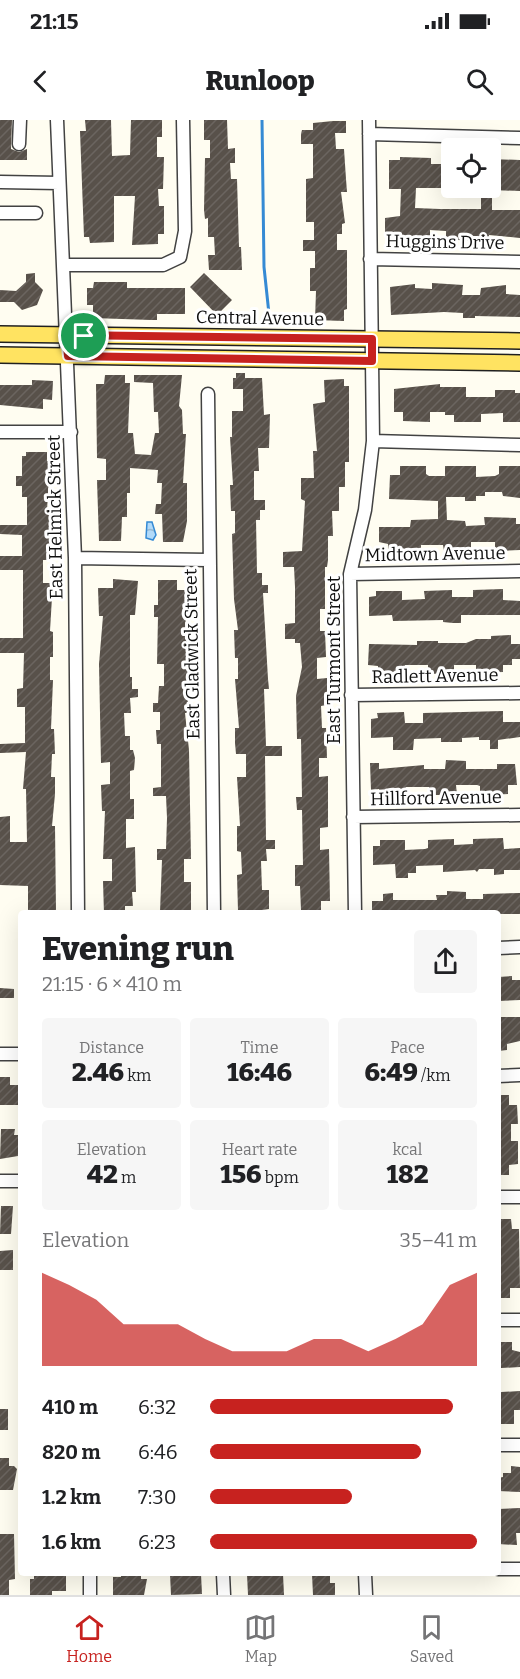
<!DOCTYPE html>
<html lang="en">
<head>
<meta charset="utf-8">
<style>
	:root { --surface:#fff; --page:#f6f6f6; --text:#202124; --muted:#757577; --line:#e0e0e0; --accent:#c7221f }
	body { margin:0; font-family:Bitter,serif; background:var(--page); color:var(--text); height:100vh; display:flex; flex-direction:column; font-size:22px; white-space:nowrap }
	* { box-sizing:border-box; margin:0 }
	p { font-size:20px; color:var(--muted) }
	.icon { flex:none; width:33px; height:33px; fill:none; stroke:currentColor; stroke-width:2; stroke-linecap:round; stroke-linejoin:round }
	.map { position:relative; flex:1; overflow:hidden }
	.drawer { position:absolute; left:18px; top:790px; width:483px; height:666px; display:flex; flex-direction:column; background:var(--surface); border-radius:6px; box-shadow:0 6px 24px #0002 }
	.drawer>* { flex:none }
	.controls { position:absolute; left:441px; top:18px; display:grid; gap:12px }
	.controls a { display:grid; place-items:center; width:60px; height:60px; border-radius:6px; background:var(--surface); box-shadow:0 6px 24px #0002; font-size:30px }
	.pin { position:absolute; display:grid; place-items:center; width:51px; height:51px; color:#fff; margin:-26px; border:3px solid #fff; border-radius:50%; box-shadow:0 2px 6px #0007 }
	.round { display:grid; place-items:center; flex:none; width:63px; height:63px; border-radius:6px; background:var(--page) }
	.headline { display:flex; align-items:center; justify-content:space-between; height:102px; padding:0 24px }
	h1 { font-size:33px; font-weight:800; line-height:45px }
	.stats { display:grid; grid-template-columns:repeat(3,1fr); gap:9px; height:102px; padding:6px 24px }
	.stats div { display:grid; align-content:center; border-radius:6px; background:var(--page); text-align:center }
	.stats b { font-size:26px; font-weight:800 }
	.stats small { font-size:16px; font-weight:400 }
	.stats p { font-size:16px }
	.chart { height:168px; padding:12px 24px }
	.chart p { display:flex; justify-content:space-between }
	.chart svg { width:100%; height:108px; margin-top:6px; fill:var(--accent); opacity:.7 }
	ul { padding:0 24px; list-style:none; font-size:20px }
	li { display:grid; grid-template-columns:96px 72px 1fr; align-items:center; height:45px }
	li i { height:15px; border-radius:8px; background:var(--accent) }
	.status { display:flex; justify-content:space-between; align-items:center; height:42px; padding:0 30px; background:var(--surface); direction:ltr }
	.status svg { height:16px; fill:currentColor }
	header { display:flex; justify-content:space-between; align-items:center; height:78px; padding:0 24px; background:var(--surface); font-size:27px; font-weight:800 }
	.tab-bar { display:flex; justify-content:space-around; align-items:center; height:84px; border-top:2px solid var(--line); background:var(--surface); font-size:16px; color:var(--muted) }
	.tab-bar a { display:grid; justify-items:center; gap:3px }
	.tab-bar .current { color:var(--accent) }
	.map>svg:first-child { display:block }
	.water { fill:url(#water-waves); stroke:#358ad4; stroke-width:1.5 }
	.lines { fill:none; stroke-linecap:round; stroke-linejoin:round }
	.stream { stroke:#358ad4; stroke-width:3 }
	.building { fill:url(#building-hatch) }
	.minor-casing { stroke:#424242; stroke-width:15 }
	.major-casing { stroke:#202020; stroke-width:18 }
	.minor { stroke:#fff; stroke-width:12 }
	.major { stroke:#ffe361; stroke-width:15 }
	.route-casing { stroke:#fff; stroke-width:12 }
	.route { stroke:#c7221f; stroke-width:8 }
	.labels { text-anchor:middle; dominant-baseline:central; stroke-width:6; stroke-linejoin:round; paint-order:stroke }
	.street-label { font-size:18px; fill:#0f0f0f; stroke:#fff }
</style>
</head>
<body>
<div class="status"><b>21:15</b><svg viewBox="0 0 49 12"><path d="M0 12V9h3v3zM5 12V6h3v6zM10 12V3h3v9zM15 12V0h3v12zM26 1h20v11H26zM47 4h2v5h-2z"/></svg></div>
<header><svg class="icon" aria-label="back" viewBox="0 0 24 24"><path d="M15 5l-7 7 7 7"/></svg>Runloop<svg class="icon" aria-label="search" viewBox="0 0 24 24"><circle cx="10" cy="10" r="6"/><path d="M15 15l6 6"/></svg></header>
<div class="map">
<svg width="520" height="1475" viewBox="0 0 520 1475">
	<defs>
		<pattern id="water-waves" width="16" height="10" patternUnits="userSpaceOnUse" patternTransform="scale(1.5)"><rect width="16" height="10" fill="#b2daf9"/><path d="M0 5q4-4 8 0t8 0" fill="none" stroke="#98bad4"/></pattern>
		<pattern id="building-hatch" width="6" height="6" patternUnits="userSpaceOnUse" patternTransform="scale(1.5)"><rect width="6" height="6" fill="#58514a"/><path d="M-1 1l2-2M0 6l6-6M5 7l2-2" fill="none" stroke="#6b6560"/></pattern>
	</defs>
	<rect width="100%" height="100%" fill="#fffdf1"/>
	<!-- water -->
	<path class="water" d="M147,402H152L156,415L153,420L146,418Z"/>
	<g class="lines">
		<!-- stream -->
		<path class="stream" d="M262,0L264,147L269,194"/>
	</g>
	<!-- building -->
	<path class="building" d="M0,0H12L11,29L19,32L27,29V40H0Z
		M85,0H111L112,36L130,35L131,0H162V17H157V37H164L163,69H158L159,86H164V114H158V124L132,125L135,76H114V122L90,123L89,117H84L80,11H86Z
		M204,0H227L228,29L235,28V43H230L231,59H237L239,127H241L242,150H209L208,135H215L214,117H208V98L205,99L204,90L205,38H210V20H204Z
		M333,1H346V13H335L336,29H344L346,59L347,72H341L345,103L342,104V114H337V130H347V189L344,190V201L315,200L316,171H310V148H315V131H303V120H314V102H306V59L313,58V24H301V14L302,10H313V3Z
		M400,37L431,38V44H442V49L452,50V68H416L415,88L440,89H481V68H490V39L520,40V71L492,70V90H520V118L489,115V122L458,120V118H446V111L430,110V121L389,118V114H385V98L400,96L401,69H389V40H400Z
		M35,153V162L43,170L37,185L22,190L14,182H0V170L16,171L26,162V154Z
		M204,153L232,180L217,195L190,167Z
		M94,162H127V168H185V194H157V200H151L93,198V185H87V168H93Z
		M432,163L463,165L462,175H480L481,168L506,165V174L520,175V197L475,196V198H463V193L444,192L391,195L390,167L415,164V168L432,169Z
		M236,253H245V258H262L264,295L270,294L269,328H258L259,351H254V380H265V390H260V400H256L257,453H262V465H268V473H263L268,559L269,569H264L266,626H282V636H265L266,720H275V729H266L267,741H261L262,770H269V789L262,790L238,791L237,755L242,754L241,732L237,731V706H240L237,657H246V634H236L235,623V608H239L235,559H238V538H235L234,510H238L234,479L232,414L235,413V391H231L230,365H233L230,317H232V291H243V269H233V258H236Z
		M105,255H125V263H130L128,313H133L135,334L151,335L155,313H159L158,292H154L153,263L134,262V255H182L179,286L182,290L183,314H186L183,363H187V401L183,422H163L162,394H155L156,384H161L162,363H157L158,350L130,348V373H127V397H122L121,421H99L97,360H106V339L97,338L96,264H104Z
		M344,259V266H349V342H345V367H339V391H332L333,416H328V440L327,447H325V489H320V511H325L326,537L317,538V559L327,558V585L321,586L322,608H326L327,638H319V657L328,656V707L320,708V730L329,729L330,781H321V794H304V790H301L300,766H295V745H303L302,690H297L296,677H302L301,619H297L296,576L302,547L300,523H295V519H285V504L295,503V467L294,447H283V432L302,431L305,381L301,379V358H314L313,331H317L313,284L325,282L324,260Z
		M32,260L53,261L52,280L43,279V289L0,285V265H32Z
		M440,264V267H466V277H495V270H515V273H520V302H503V293L481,294V302H454V295H445V292H430V302L403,301V292H394V269Z
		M26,332H47V341H50L47,390H50L52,440H43V463H51L52,477L50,511L53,512V537H50V560H53L51,609H54L55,634H52L51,657H55V674L52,706H55L56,791L28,790V766L0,765V697L10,696V722H27L26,669H23L26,632L0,633V624L25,623V587H17V569L23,568L24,533H0V518H23V450H0V436H22V415L0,414V405H27V377H22V366H16V356H22V336H26Z
		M400,346H426V354L429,356H445V346H476V357L495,356L499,354V346H520V378L503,376L502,372H485V376H476V381H465V377H446L447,400L465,401L466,406L485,405L484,397L516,398V404H520V430L495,431V422H471V431H444L443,425H421V432H389L388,424L379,422V407H410L411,400L438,399V381L389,379L390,355H400Z
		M113,459L138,461L135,495H130V557H132V569H138V577L130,578L131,593H124L125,616H130V630H133L135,638L134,650L130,651V679H134V699H126V728L135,727L136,772H132L133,786H125V794H104L103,761H112V739H103L105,691H102L101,665L110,664V642L101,643L99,544L103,496H99L98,468H113Z
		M158,460H177V470H186L187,474L185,519L188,520V593H185L189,630L191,739H184V762H191V794L160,792L162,740H157V729H166L167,698L166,676H153V668L161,667V624H157L156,610H160V592H153V583H158L159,566H164V544H157L158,497H154V485H158Z
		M503,469V480L520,481V495H461V503H453L443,502V500L393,501L392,495L369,496V477L376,476V471H402V480L425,479L424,471L452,470V477H473V470Z
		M511,515V524H520V539H512V545H503V552L476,553V545H454V553L428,554V545H405V554L378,555V546L368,545L369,524L417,525V521H438V523H466L476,519H491V516Z
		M503,591V602H520V617L498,620V629H490V620H479V617L462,618V622H441V618L414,619L413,630H393V617L371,618V599L378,598L377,593L404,592L405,603H423V593Z
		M446,640L466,641V649H497V644H515L517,665H508V674L492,675H480V666L477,665H456L457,675H430L429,667H406L407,676H380L379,669L371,670L370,643H379V649L424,645V649H445Z
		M503,718L504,729L520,728V750H504V754L494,755V749H479L477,752L475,750L443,752V745L416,746V753H408V758H396L395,744L373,745V726H380V720H405V730L425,729L428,728V720L454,719V725L473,724V719Z
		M447,771L466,772V779H483V774L520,773V794H372V781H383V774L393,773V780H437L436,775H447Z
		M512,856V860H520V880L498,881V857Z
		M0,868L14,869V878H0Z
		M498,897H520V921L507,924V930L498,931Z
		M0,957H10V965H20V985H0Z
		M498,975H509V985H517L518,1004H511V1021H518V1044L509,1045V1055H498Z
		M1,1009H15L14,1015H18V1036L0,1039Z
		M1,1086H13L11,1114H0Z
		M498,1099H511L512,1109H519L520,1168H510V1178H499Z
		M13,1130V1150H0V1131Z
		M500,1222H512V1230L520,1232V1247L501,1248Z
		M520,1271V1290H514V1304H501V1300H498V1291H501V1272Z
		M0,1289H8V1310H0Z
		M0,1338H9V1346H14L17,1349L13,1370H0Z
		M511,1346L520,1347V1372L498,1371V1358L503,1357V1353H511Z
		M520,1388V1413H516L517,1425L498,1424V1389Z
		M0,1414H14L15,1459L9,1460V1475H0Z
		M34,1454H66V1471H52V1475H30V1459H34Z
		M121,1454H141V1459H147L144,1475H113V1457H121Z
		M170,1454H201L202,1474L171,1475Z
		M247,1454H283L284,1475H248Z
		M312,1454H330V1463H335V1475H313Z"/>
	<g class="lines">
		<defs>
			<path id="minor" d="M57,0L75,438L78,794
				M369,14L520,18
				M19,24L20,0
				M0,62L59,63
				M0,93H36
				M370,139L520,142
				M64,145H163L180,137L185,111L183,0
				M208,274L214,794
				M0,312H71
				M373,321L520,325
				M75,438L208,440
				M350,454L520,451
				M351,575L520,573
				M353,697L520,695
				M355,794L350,454L365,390L373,321L369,0
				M498,828L520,827
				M0,934H21
				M498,956L520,955
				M0,1061H21
				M498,1077H520
				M498,1200H520
				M498,1325H520
				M498,1449H520
				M90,1454V1475
				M223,1454L224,1475
				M365,1454L366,1475"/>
			<path id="major" d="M0,214L520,221
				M0,235L520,243"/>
		</defs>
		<!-- minor casing -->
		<use href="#minor" class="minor-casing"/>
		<!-- major casing -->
		<use href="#major" class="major-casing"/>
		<!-- minor -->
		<use href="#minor" class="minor"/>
		<!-- major -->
		<use href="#major" class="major"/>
	</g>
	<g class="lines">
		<defs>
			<path id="route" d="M66,215L372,219V241L68,236Z"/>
		</defs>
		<!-- route casing -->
		<use href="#route" class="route-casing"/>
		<!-- route -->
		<use href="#route" class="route"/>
	</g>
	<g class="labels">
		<!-- street labels -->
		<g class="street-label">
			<text transform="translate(445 122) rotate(1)">Huggins Drive</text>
			<text transform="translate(260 198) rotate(1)">Central Avenue</text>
			<text transform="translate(55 397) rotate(-91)">East Helmick Street</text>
			<text transform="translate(435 434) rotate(-1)">Midtown Avenue</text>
			<text transform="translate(192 534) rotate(-91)">East Gladwick Street</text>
			<text transform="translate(334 540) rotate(-90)">East Turmont Street</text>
			<text transform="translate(435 556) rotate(-1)">Radlett Avenue</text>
			<text transform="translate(436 678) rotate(-1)">Hillford Avenue</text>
		</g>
	</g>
</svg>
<div class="controls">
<a><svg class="icon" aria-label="locate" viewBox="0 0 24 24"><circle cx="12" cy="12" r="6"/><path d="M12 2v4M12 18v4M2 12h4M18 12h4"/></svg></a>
</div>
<div class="pin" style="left:84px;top:216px;background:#1e9e55"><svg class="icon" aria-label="arrive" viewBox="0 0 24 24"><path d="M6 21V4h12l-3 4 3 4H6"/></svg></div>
<section class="drawer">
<div class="headline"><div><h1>Evening run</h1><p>21:15 · 6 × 410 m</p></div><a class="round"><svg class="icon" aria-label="share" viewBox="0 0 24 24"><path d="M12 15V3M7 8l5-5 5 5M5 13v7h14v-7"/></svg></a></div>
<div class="stats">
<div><p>Distance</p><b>2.46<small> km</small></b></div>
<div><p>Time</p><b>16:46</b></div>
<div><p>Pace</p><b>6:49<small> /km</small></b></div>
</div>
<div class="stats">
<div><p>Elevation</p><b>42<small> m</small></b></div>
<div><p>Heart rate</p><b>156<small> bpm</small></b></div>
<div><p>kcal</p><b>182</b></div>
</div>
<div class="chart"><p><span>Elevation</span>35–41 m</p>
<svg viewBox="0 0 160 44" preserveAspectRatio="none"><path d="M0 44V6L10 11L20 17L30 27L40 27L50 27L60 33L70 38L80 38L90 38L100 33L110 33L120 38L130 33L140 27L150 11L160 6V44z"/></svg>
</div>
<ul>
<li><b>410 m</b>6:32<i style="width:91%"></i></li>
<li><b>820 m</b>6:46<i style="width:79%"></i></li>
<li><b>1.2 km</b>7:30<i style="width:53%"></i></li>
<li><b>1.6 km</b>6:23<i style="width:100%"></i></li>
</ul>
</section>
</div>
<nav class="tab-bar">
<a class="current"><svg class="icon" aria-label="home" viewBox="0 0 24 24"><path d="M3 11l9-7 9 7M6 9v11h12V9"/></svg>Home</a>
<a><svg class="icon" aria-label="map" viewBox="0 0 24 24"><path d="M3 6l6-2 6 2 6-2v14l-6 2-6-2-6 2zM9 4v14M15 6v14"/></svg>Map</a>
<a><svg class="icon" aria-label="saved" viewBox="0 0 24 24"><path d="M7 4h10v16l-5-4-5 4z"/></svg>Saved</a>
</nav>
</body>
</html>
